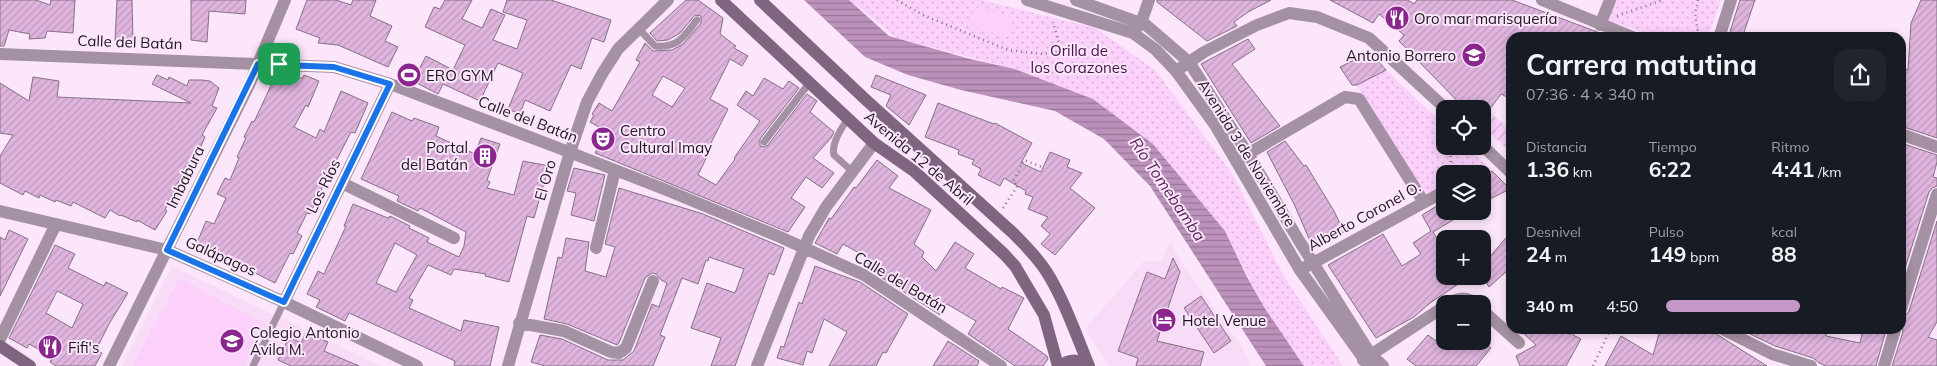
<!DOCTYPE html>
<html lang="es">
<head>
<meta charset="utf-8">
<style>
	:root { --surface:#171b24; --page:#20242c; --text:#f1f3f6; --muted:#9ea1a6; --accent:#c397c7 }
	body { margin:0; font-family:Mulish,sans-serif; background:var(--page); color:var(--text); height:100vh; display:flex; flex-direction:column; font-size:19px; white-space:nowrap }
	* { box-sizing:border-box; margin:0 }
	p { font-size:16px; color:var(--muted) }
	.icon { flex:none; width:28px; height:28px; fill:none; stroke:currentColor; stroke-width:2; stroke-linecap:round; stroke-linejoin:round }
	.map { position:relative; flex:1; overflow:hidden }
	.sheet { position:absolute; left:1506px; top:32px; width:400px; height:302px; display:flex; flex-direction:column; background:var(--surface); border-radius:15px; box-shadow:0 2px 8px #0003 }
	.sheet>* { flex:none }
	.tools { position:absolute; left:1436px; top:100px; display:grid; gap:10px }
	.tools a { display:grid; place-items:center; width:55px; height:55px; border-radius:10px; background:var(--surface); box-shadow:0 2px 8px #0003; font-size:25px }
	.pin { position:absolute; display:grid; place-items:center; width:42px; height:42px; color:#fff; margin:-21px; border-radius:10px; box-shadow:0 2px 8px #0006 }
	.round { display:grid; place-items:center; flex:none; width:52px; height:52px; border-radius:15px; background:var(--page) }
	.summary { display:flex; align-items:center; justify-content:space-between; height:85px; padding:0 20px }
	h1 { font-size:28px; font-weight:700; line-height:38px }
	.figures { display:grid; grid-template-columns:repeat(3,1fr); gap:8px; height:85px; padding:5px 20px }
	.figures div { display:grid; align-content:center }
	.figures b { font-size:21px; font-weight:700 }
	.figures small { font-size:14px; font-weight:400 }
	.figures p { font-size:14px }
	ul { padding:0 20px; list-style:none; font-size:16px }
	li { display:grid; grid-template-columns:80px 60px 1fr; align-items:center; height:38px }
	li i { height:12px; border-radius:6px; background:var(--accent) }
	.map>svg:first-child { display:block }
	.built { fill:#f7dbf7 }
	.park { fill:url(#park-dots) }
	.garden { fill:url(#garden-furrows) }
	.pitch { fill:#fbd0fb }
	.water { fill:url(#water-rules) }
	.building { fill:url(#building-hatch); stroke:#847084; fill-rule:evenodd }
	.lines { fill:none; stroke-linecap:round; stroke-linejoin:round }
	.path { stroke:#837583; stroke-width:2.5; stroke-dasharray:1 4; stroke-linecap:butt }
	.service { stroke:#a491a3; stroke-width:7 }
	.minor { stroke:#a491a3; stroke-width:12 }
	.tertiary { stroke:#a491a3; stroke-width:12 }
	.secondary { stroke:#7f657f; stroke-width:12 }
	.route-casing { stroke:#fff; stroke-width:10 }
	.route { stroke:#1a73e8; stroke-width:6 }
	.labels { text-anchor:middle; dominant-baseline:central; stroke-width:4; stroke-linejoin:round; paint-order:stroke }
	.poi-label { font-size:15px; fill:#1e161e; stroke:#fce6fc; text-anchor:start }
	.street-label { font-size:15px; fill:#1e161e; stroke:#fce6fc }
	.park-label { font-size:15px; fill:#451247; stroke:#fce6fc }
	.water-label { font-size:16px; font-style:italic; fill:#59265a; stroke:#fce6fc }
</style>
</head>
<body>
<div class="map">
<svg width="1937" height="366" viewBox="0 0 1937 366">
	<defs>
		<pattern id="park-dots" width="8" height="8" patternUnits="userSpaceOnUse" patternTransform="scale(1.25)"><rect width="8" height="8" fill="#fbd0fb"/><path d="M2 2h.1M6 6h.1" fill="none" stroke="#d7b2d7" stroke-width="1.8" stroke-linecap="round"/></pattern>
		<pattern id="garden-furrows" width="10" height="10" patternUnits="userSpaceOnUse" patternTransform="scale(1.25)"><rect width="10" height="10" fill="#fbd0fb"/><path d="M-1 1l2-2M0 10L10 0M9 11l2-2" fill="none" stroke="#d7b2d7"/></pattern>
		<pattern id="water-rules" width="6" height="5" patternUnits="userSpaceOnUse" patternTransform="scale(1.25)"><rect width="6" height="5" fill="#bc92bc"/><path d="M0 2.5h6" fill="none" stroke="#987698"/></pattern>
		<pattern id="building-hatch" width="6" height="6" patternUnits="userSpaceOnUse" patternTransform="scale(1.25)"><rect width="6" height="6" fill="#dfb4de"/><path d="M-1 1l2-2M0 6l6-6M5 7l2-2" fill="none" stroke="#bf9abe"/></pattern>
	</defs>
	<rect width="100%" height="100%" fill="#fce6fc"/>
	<!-- built -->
	<path class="built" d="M1170,241L1184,267L1243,348L1250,366H1109L1085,329L1143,262L1162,261Z
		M172,266L381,366H122Z"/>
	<!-- park -->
	<path class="park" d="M850,0H981L1095,28L1155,70L1233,175L1282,273L1343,366H1305L1264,307L1225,231L1153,144L1093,99L1015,69L897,38Z
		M1613,0H1721L1708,37H1658L1606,20Z
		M1386,70L1445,126V146H1466L1491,170L1482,174H1445V191L1426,199L1357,85Z"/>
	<!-- garden -->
	<path class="garden" d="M1488,111L1508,128L1511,124V153L1483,126V117Z"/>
	<!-- pitch -->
	<path class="pitch" d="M975,7L1014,18L1008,37L969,26Z
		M179,278L266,324L244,366H133Z"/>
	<!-- water -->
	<path class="water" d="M804,0H849L889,36L970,59L1015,69L1093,99L1153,144L1225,231L1247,277L1264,307L1304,366H1266L1150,186L1104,139L1055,111L961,90L908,75L865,57Z"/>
	<!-- building -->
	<path class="building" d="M0,0H36L50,5L51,0H75L73,33L47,31L45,38L29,39L30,34L9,30L4,46H0Z
		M117,0H132L133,41H115Z
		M191,0H246L245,14L209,11L207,42L191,40Z
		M307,0H336L351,5L353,0H376L370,16L392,26L385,41L398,47L388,67L338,45L318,43L320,38L296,29Z
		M445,0H472L462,19L482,28L491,9L505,15L493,40L517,49L527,20L503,12L507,0H551L611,20L604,42L592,38L581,69L571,65L550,111L525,100L520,114L508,109L523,73L498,63L480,101L443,84L438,94L413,81L426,56L453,70L465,45L425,27L434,7L440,9Z
		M686,0H698L723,18L720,34L736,46L734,48L748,56L742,66L730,59L710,99L728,109L710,145L712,146L698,175L716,185L735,159L734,158L760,121L737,105L746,91L753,96L764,78L783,89L789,81L799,88L760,139V146L764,147L768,145L807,94L817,101L810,112L834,132L831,138L813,158L834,173L822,188L806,177L791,198L805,207L788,232L595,153L606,131L590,122L594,115L592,114L599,103L612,111L640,62L636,60L645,43L653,51L672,50L683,44L701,23V16L695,15L680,33L668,40L657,41L650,33ZM663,76L685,88L672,107L652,95Z
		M1157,0H1271L1248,12L1234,22L1237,26L1207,41L1157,2Z
		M1330,0H1408L1414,4L1417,0H1512L1608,36V38H1511V99L1501,94L1490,109H1465L1399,41L1404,35L1379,14L1373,23Z
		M1740,0H1755L1742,38H1728Z
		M1921,0H1937V138L1901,126V68L1908,70L1911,23Z
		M1248,39L1255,49L1232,64L1280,126L1251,143L1201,64Z
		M1370,52L1386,70L1357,85H1352L1340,67Z
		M157,75L168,80L169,77L187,86L189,80H202L210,81L219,88L212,106L217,108L202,135L205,137L193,164L188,162L165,210L167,211L155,230L137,220V222L121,215L120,216L110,210L105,218L73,202L71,206L56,200L55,202L40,195L39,198L25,191L23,195L0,183V156L13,135L0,133V83L29,101L33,77L59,81L57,97L191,103L152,84Z
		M304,75L319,81L308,107L306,105L294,127L316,138L320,129L324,132L341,91L368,103L355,133L351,132L318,196L310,214L307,213L297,233L302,236L293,254L290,253L275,283L218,254L219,251L197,243L206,221L214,224L226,198L217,194L225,178L230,180L239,158L237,157L246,138L244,137L252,121L254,122L275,77L303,78Z
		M876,75L926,95L909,125L886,106L891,95L871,87Z
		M938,103L994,124L995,123L1032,143L1021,163L1041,172L1050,152L1070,160L1067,167L1082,173L1070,188L1095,208L1055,255L1041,244L1050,234L1041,226L1048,217L1028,209L1033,197L1025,194L1026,191L1004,178L1000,186L978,175L981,169L972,164L974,160L958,154L959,150L925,137Z
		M392,112L412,121L414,118L439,127L436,136L475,154L481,138L500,144L487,180L490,182L487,188L514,195L523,161L549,166L534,218L527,216L509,282L485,276L486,274L454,269L451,275L428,265L409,298L413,300L409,308L461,331L464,320L499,327L490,366H454L455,361L349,313L345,321L316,307L320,300L307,294L318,271L324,274L346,226H344L353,204L388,218L390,216L410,226L409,228L429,238L427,242L459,257L464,246L466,232L420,208L418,211L397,201L399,196L361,179ZM395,243L417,255L396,292L376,283Z
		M1285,141L1304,166L1306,165L1334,211L1344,232L1313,248L1295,206L1267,152Z
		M1901,143L1937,155V162L1933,177L1937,178V186L1932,188L1929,192L1901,281Z
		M877,160L898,176L889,188L931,210L914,244L924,252L922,257L936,271L955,242L974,254L965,268L1001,289L1002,287L1024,298L1008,329L1047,356L1048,359L1043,366H1015L968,334L976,321L947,304L940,315L865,267L870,259L843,244L837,254L815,243L829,218L831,219L854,187L856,188Z
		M574,168L605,175L594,221L571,215L576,193L567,191Z
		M1492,171L1510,189L1482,203V178Z
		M619,188L703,214L784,248L774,275L769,273L735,366H711L721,338L691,328L707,283L735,293L744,269L709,257L708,261L706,260L698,284L682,278L660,335L665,337L653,366H545L531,362L540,335L562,339L608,360H623L634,351L652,304L659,307L667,283L661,280L656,274L652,273L645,278L619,343L617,345L567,324L544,319L558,257L562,258L566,238L589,242L585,271L606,277L615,247L605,244Z
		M1440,204L1441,206L1445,204V211H1468L1433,232L1440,243L1437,244L1445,256V276H1470L1430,303L1414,317L1376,338L1328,265L1383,234L1402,266L1421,254L1413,243L1431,231L1422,215Z
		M1937,221V322L1928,337L1937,340V366H1892L1903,332L1901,317L1906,315L1909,311Z
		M9,230L28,239L0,296V237L5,240Z
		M1511,232V264L1508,270L1489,287L1482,275V266Z
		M55,245L75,254L68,268L104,286L106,282L128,293L109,324L96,350L102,353L95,366H56L50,362L53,357L29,344L27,348L9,338ZM57,291L83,304L72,328L46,313Z
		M1173,258L1180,272L1157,341L1204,352L1200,366H1136L1138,358L1118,351L1147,272L1165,279Z
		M815,266L860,282L908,314L886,353L883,352L876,366H829L847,332L824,319L812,353L807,351L803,365L777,358L781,346L784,347L799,302L802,304Z
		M1201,296L1231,341L1214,353L1184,308Z
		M1445,330V341H1483L1491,348L1476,366H1416L1407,359L1428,335L1436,341Z
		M1520,330H1576L1573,335L1581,339L1566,366H1520L1516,356L1536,345Z
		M1660,330H1710L1767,366H1605L1621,336L1653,355Z
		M1742,330H1827L1826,336L1860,343L1863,330H1886L1876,366H1826L1819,363L1813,358L1775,346Z
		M306,333L328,342L324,351L359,366H291L278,360L289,337L301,343Z
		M948,341L979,361L977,366H933Z"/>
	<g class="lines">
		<!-- path -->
		<path class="path" d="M897,0L923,15L1008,50L1042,54L1061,51L1053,22
			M1698,0L1695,14L1699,38
			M1617,16L1663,0
			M1450,146L1451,174
			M1003,208L1018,185L1013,182L1024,160L1042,167
			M1593,366L1610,330"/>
		<!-- service -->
		<path class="service" d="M638,28L655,46C679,48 683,37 697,20
			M848,118C842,128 831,143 834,155L853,172
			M764,142L810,82
			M253,366L284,302"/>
		<!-- minor -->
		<path class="minor" d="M1542,0L1635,38
			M1600,25L1610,0
			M1134,31L1141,23L1149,0
			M1719,38L1731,0
			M0,54L334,67L390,84L556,147L664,189L780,237L864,275L1001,366
			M1176,71L1204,52L1257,25L1289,13L1317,17L1369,38L1446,109
			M1901,134L1937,147
			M1482,145L1511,173
			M1239,159L1345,97L1359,99L1423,201
			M342,183L454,238
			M0,211L167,250L284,302L417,366
			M596,248L615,170
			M1300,270L1445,191
			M284,302L390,84
			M1448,304C1457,298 1467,296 1476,304
			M1901,309L1937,194
			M1482,310L1519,343
			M519,323L564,331L611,352L619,353L626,348L653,281
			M1724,330L1772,354L1811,366
			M0,339L56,224
			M1363,360L1445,306
			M109,366L250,83L285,0
			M508,366L570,152L587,102L602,74L618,49L668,0
			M757,366L809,236L826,207L874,143
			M1884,366L1895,330"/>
		<!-- tertiary -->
		<path class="tertiary" d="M1027,0L1133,33L1156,50L1176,71L1215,125L1300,270L1369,366
			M1076,0L1146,25L1189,62L1248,154L1298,239L1371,355L1383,366"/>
		<!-- secondary -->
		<path class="secondary" d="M721,0L874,143L914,171L1004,254L1015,266L1044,315L1058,366
			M760,0L865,99L1013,233C1025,245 1037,257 1046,271C1063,297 1077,337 1089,366
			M0,346L30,366
			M1060,366C1069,359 1079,359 1089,366"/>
	</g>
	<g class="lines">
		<defs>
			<path id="route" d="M258,64L334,67L390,84L284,302L167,250Z"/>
		</defs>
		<!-- route casing -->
		<use href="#route" class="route-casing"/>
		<!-- route -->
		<use href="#route" class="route"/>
	</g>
	<!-- icons -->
	<defs>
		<symbol id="restaurant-disc" viewBox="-11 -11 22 22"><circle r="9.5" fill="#8a268e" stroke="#fce6fc"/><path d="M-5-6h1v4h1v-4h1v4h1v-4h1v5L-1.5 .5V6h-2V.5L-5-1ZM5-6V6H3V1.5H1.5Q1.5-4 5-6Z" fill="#fff"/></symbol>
		<symbol id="school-disc" viewBox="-11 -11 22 22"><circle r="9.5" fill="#8a268e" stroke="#fce6fc"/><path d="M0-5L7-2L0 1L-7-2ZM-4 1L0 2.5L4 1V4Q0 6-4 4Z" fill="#fff"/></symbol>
		<symbol id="stadium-disc" viewBox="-11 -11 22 22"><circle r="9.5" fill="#8a268e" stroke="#fce6fc"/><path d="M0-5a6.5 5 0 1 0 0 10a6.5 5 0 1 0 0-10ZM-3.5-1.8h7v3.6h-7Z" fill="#fff"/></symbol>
		<symbol id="theatre-disc" viewBox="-11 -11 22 22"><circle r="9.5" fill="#8a268e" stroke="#fce6fc"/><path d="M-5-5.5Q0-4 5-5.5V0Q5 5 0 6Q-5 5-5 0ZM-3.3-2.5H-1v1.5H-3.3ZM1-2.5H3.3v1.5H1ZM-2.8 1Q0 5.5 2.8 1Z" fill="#fff"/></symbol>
		<symbol id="building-disc" viewBox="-11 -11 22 22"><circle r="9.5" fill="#8a268e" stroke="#fce6fc"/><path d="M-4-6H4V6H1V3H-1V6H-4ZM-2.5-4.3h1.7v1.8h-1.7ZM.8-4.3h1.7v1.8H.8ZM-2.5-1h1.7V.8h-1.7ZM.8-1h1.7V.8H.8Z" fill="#fff"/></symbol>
		<symbol id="hotel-disc" viewBox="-11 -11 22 22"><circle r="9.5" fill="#8a268e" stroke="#fce6fc"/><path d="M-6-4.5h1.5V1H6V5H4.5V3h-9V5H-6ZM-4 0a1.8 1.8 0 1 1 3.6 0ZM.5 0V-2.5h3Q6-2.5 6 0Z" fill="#fff"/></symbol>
	</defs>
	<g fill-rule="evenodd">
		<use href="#restaurant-disc" x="1383" y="4" width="28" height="28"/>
		<use href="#school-disc" x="1460" y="41" width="28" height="28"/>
		<use href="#stadium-disc" x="395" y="61" width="28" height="28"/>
		<use href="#theatre-disc" x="589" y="125" width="28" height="28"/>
		<use href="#building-disc" x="471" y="142" width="28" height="28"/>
		<use href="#hotel-disc" x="1150" y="306" width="28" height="28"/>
		<use href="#school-disc" x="218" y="327" width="28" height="28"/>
		<use href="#restaurant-disc" x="36" y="333" width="28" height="28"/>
	</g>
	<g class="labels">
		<!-- poi labels -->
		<g class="poi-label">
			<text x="1414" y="18">Oro mar marisquería</text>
			<text x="1456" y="55" text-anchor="end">Antonio Borrero</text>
			<text x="426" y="75">ERO GYM</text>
			<text x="620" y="130">Centro<tspan x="620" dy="17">Cultural Imay</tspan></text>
			<text x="468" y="147" text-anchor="end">Portal<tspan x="468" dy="17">del Batán</tspan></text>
			<text x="1182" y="320">Hotel Venue</text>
			<text x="250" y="332">Colegio Antonio<tspan x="250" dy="17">Ávila M.</tspan></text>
			<text x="68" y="347">Fifi's</text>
		</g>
		<!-- street labels -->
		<g class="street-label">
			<text transform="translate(130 42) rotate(2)">Calle del Batán</text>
			<text transform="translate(528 119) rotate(21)">Calle del Batán</text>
			<text transform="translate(1247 153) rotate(58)">Avenida 3 de Noviembre</text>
			<text transform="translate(919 158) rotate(40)">Avenida 12 de Abril</text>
			<text transform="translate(185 177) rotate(-64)">Imbabura</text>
			<text transform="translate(545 180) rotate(-74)">El Oro</text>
			<text transform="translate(323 186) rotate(-64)">Los Ríos</text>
			<text transform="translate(1364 216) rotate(-29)">Alberto Coronel O.</text>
			<text transform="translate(221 256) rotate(24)">Galápagos</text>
			<text transform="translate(901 282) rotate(31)">Calle del Batán</text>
		</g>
		<!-- park labels -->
		<g class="park-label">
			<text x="1079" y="50">Orilla de<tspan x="1079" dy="17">los Corazones</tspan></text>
		</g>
		<!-- water labels -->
		<g class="water-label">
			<text transform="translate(1168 189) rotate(56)">Río Tomebamba</text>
		</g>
	</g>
</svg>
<div class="tools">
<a><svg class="icon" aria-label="locate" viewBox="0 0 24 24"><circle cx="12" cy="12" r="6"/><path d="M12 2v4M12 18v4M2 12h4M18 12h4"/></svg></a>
<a><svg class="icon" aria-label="layers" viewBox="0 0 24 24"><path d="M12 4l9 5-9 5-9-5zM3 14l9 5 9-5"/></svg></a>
<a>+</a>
<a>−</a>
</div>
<div class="pin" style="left:279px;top:64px;background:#1e9e55"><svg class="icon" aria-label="arrive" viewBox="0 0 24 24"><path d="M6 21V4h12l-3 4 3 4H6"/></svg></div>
<section class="sheet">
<div class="summary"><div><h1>Carrera matutina</h1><p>07:36 · 4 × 340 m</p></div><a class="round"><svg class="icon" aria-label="share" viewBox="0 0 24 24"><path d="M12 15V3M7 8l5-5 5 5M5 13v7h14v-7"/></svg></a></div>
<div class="figures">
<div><p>Distancia</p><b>1.36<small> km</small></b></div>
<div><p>Tiempo</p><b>6:22</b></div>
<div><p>Ritmo</p><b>4:41<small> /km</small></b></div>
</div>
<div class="figures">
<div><p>Desnivel</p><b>24<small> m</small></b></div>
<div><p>Pulso</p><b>149<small> bpm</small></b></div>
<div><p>kcal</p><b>88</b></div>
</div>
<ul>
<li><b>340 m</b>4:50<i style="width:61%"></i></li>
</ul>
</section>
</div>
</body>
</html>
